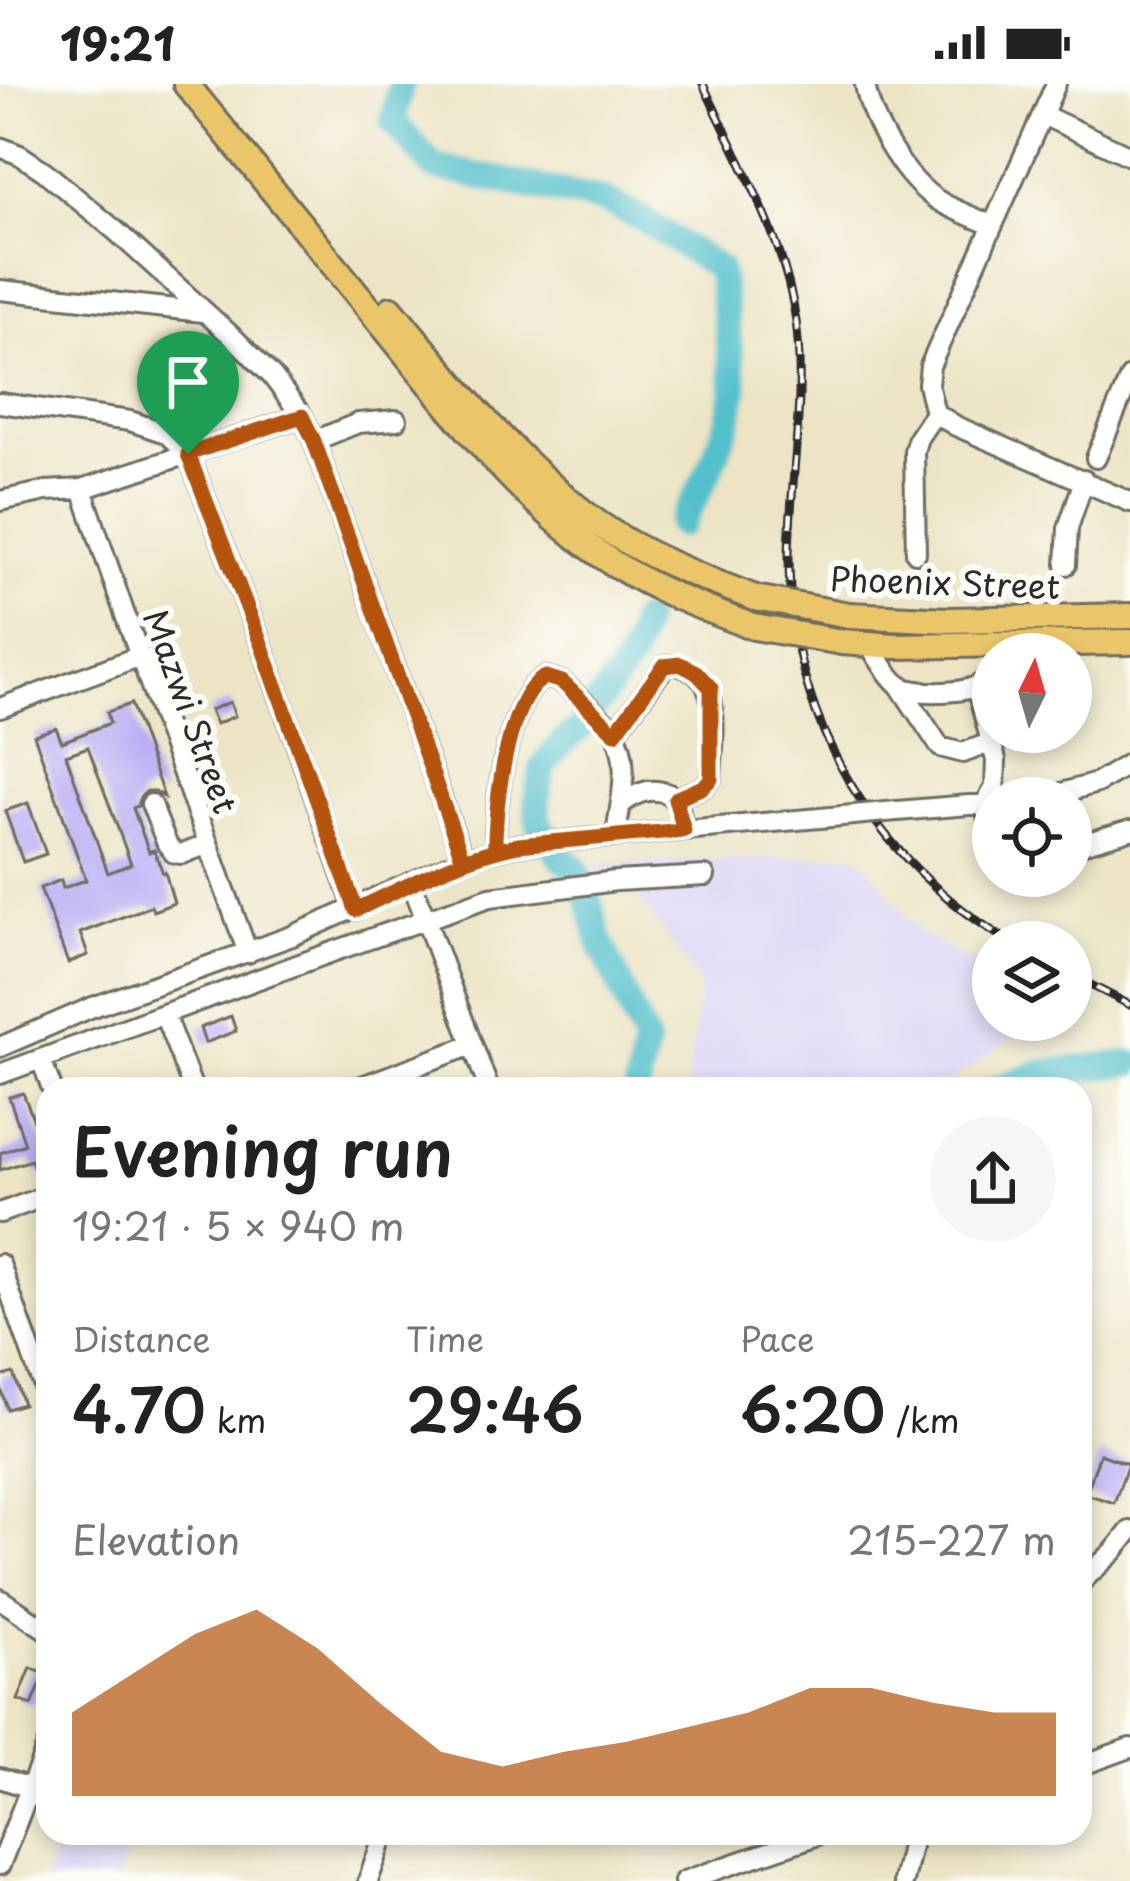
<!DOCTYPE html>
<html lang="en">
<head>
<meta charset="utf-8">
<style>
	:root { --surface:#fff; --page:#f6f6f6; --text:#222; --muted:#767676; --accent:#b45309 }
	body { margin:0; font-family:"Playpen Sans",sans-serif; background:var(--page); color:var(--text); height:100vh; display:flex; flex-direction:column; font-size:45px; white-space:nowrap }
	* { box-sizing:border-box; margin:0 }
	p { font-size:39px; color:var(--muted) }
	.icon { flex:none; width:66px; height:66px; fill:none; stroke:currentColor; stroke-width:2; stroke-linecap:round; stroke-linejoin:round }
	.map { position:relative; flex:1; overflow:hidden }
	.drawer { position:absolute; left:36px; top:993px; width:1056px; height:768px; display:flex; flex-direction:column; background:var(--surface); border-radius:36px; box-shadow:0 6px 18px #0003 }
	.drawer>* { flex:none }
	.needle { width:78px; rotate:5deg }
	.fabs { position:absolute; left:972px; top:549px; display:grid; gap:24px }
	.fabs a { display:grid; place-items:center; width:120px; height:120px; border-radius:50%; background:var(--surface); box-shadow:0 6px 18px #0003; font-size:60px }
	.pin { position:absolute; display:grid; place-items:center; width:102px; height:102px; color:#fff; margin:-123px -51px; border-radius:50% 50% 50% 0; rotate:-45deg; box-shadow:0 0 12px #0007 }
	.pin .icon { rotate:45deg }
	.round { display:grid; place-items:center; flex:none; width:126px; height:126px; border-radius:63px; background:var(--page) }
	.overview { display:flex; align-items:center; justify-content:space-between; height:204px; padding:0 36px }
	h1 { font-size:66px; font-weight:600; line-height:90px }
	.figures { display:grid; grid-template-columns:repeat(3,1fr); gap:18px; height:204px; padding:12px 36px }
	.figures div { display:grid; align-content:center }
	.figures b { font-size:60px; font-weight:600 }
	.figures small { font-size:33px; font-weight:400 }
	.figures p { font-size:33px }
	.chart { height:336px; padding:24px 36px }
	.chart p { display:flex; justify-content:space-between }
	.chart svg { width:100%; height:216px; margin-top:12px; fill:var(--accent); opacity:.7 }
	.status { display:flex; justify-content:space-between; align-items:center; height:84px; padding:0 60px; background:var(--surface); direction:ltr }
	.status svg { height:33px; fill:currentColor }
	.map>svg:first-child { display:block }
	.built { fill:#dcd6f6 }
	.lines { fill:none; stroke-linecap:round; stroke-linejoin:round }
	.river { stroke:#53c0cc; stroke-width:27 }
	.building { fill:#b6a9f4; fill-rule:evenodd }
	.minor-casing { stroke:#6f6c61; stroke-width:24 }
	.major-casing { stroke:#6f6c61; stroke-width:30 }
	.minor { stroke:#fff; stroke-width:18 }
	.major { stroke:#ebc669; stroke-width:24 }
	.rail-casing { stroke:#2b2b2b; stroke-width:9 }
	.rail { stroke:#fdfcf7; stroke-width:4.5; stroke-dasharray:14; stroke-linecap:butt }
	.minor-bridge-casing { stroke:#6f6c61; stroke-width:24; stroke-linecap:butt }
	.major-bridge-casing { stroke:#6f6c61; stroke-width:30; stroke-linecap:butt }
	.minor-bridge { stroke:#fff; stroke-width:18 }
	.major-bridge { stroke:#ebc669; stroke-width:24 }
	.route-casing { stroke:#fff; stroke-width:24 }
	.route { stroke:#b45309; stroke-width:15 }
	.labels { text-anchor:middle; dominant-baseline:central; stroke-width:12; stroke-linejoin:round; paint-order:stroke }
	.street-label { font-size:33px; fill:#2b2b2b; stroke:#fdfcf7 }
</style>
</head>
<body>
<div class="status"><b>19:21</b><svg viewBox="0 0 49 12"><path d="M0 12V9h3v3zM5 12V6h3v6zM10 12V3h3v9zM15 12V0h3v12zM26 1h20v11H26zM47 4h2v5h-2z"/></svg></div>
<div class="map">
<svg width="1130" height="1797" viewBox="0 0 1130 1797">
	<rect width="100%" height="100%" fill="#fdfcf7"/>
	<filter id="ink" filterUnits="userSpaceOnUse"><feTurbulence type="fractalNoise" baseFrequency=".00833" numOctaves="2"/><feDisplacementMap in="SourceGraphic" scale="24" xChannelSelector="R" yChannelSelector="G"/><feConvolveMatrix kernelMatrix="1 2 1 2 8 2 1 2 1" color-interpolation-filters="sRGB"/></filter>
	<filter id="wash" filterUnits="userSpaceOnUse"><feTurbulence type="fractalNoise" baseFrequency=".004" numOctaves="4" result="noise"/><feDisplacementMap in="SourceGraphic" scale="48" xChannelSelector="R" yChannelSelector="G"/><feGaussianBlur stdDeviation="2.7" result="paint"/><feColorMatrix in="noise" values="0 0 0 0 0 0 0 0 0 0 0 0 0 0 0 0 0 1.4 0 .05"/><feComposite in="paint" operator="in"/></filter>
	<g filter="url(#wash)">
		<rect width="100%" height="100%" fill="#ece4c5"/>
		<!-- built -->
		<path class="built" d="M857,770L922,850L993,889V936H1040L938,1005H687L700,902L632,802L602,799L596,781Z
			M60,1749L134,1750L116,1797H42Z"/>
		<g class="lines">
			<!-- river -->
			<path class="river" d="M401,0L393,37L433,83L606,117L639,133L719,185L735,305L729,336L708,390L681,440
				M637,1005L646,959L599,855L588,812L575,783L562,775L538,738L537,715L543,682L561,660L578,646L631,574L642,538
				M997,1005L1039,989L1130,979"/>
		</g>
		<g id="blocks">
			<!-- building -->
			<path class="building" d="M230,618L235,632L216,640L210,626Z
				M131,620L164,713L154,707H147L140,713L138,722L133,724L149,768L154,766L163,789L165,788L174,819L153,827L151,822L80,849L88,871L68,879L40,804L61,796L63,804L86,796L34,651L56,644L62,658L110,639L107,628ZM88,663L131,780L108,789L66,671Z
				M28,719L46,770L23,778L5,727Z
				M231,932L236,947L205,959L200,944Z
				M23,1009L48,1072V1085L36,1090L31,1076L0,1086V1069L25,1060L9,1013Z
				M13,1289L23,1320L7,1325L0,1303V1293Z
				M1100,1370L1128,1380L1114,1419L1086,1410Z
				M48,1393V1433H47L34,1398Z
				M31,1584L45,1590L32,1621L18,1616Z"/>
		</g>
	</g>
	<g filter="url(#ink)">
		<use href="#blocks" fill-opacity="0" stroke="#6f6c61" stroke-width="3"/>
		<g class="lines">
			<defs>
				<path id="minor" d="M865,0C871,39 905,96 939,117C955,127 974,133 991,141
					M1043,31L1130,72
					M0,63L20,71L44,87L116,147L237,257L272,292L302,332L314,357L463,775
					M0,206L203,228
					M0,319L130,337L166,349L188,370L263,565L355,826
					M935,329L956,342L1130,418
					M314,357L358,339L397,336
					M1096,374L1130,293
					M82,405L125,531L248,869
					M0,417L46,407L82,405L302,332
					M916,469L914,367L918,354L935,329L928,300L930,282L1056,0
					M1066,481L1068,444L1084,396
					M868,559C877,572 886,590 898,600C912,612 961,609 977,602C981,600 990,593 993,590
					M899,601L940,663L963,669L992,658
					M976,603L996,676L995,703L985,720L993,763
					M0,624L140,572
					M615,649L665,582C676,580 682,581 692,587C723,603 712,664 711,695L703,703L675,715
					M1044,714L1097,699L1130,679
					M151,720L167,760L174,769L182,770L208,760
					M622,720C637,708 650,703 669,710L678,720L684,746
					M897,727L993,719
					M1071,763L1130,746
					M495,766C494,727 507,609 546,593L562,598L612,644C633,677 620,716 616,752
					M412,799L489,1005
					M164,930L193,1005
					M0,963L90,924L292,852L463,775L517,761L831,733
					M41,975L52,1005
					M0,990L335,867L490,813L616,797L705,792
					M354,1005L472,961
					M0,1129L48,1111
					M0,1180L48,1316
					M1080,1499L1114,1467L1130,1447
					M0,1515L48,1547
					M1080,1682L1130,1664
					M0,1694L48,1710
					M0,1781L48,1659
					M368,1797L385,1749
					M684,1797L824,1749
					M903,1797L914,1749"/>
				<path id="major" d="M186,0C254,83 321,166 389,249C456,331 522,421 613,479C657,507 705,525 754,543
					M391,225C453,301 516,379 596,438C644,472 700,493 755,514
					M849,531L949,536L1130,532
					M842,558L895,562L1130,558"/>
			</defs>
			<!-- minor casing -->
			<use href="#minor" class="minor-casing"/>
			<!-- major casing -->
			<use href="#major" class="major-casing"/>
			<!-- minor -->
			<use href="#minor" class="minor"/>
			<!-- major -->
			<use href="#major" class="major"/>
			<defs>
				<path id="rail" d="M703,0C738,77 784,151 796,237C806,315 790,394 789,473C789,635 872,775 1010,858
					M1071,891L1130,921"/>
			</defs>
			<!-- rail casing -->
			<use href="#rail" class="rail-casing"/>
			<!-- rail -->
			<use href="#rail" class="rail"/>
			<defs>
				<path id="minor-bridge" d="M831,733L897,727"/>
				<path id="major-bridge" d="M755,514L849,531
					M754,543L842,558"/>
			</defs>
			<!-- minor-bridge casing -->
			<use href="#minor-bridge" class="minor-bridge-casing"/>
			<!-- major-bridge casing -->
			<use href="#major-bridge" class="major-bridge-casing"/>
			<!-- minor-bridge -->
			<use href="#minor-bridge" class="minor-bridge"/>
			<!-- major-bridge -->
			<use href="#major-bridge" class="major-bridge"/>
		</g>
	</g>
	<g class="lines" filter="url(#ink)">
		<defs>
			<path id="route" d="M188,370L263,565L356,826C409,801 460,773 518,761L684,746L675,715L703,703L711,695V604L696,588L680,580L664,582L615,649L562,598L546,593C507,609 494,728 495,766L463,776L314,357L302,332L188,370"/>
		</defs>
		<!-- route casing -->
		<use href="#route" class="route-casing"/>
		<!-- route -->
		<use href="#route" class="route"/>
	</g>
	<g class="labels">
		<!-- street labels -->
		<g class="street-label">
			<text transform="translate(945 497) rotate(2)">Phoenix Street</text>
			<text transform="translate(192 627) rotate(70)">Mazwi Street</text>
		</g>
	</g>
</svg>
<div class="fabs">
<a><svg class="needle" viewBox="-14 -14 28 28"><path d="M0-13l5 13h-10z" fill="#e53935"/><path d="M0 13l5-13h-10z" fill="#767676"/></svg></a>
<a><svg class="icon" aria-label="locate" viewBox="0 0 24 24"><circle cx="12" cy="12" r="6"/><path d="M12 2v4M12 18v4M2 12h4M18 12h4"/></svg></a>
<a><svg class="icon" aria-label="layers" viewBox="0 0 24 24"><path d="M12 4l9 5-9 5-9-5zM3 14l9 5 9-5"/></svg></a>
</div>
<div class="pin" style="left:188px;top:370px;background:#1e9e55"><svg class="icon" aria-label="arrive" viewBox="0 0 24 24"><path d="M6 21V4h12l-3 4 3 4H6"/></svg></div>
<section class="drawer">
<div class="overview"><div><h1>Evening run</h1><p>19:21 · 5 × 940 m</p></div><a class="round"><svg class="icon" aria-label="share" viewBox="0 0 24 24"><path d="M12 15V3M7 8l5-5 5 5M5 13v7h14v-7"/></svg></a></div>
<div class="figures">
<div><p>Distance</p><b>4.70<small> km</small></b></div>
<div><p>Time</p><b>29:46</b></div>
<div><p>Pace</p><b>6:20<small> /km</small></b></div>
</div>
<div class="chart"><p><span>Elevation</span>215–227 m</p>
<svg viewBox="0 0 160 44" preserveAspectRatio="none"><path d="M0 44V27L10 19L20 11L30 6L40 14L50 25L60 35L70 38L80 35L90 33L100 30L110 27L120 22L130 22L140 25L150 27L160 27V44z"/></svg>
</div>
</section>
</div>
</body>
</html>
